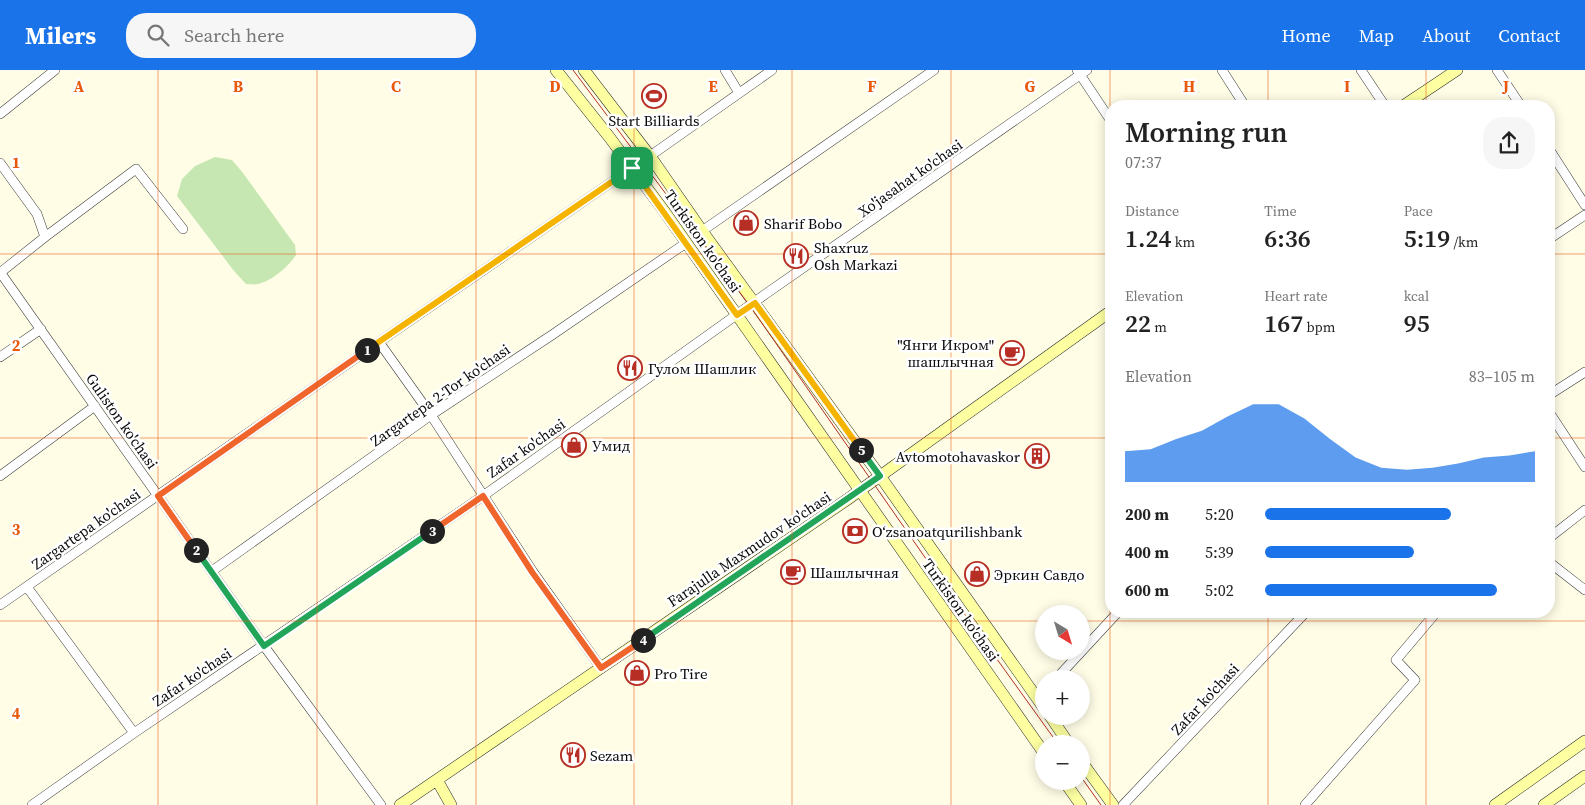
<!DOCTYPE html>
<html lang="en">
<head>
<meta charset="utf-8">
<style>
	:root { --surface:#fff; --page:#f6f6f6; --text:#222; --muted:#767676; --accent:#1a73e8 }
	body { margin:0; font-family:"Source Serif 4",serif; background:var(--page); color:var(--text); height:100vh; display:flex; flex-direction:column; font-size:19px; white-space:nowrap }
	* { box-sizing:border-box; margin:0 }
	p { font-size:16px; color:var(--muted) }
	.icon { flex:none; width:28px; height:28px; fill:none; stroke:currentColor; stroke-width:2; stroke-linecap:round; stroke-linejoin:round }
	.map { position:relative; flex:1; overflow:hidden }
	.details { position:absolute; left:1105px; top:30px; width:450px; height:518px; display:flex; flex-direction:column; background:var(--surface); border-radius:20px; box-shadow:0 2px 12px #0003 }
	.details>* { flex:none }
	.needle { width:32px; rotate:142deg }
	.tools { position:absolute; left:1035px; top:535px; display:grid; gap:10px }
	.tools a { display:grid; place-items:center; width:55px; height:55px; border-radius:50%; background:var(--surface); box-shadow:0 2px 12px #0003; font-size:25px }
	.pin { position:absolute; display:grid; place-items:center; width:42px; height:42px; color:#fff; margin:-21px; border-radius:10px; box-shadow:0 2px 8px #0006 }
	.km { position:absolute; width:25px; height:25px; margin:-12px; border-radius:50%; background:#222; color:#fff; font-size:14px; line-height:25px; text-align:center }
	.round { display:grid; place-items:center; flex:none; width:52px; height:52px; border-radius:20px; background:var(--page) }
	.overview { display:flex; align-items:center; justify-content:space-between; height:85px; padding:0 20px }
	h1 { font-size:28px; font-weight:600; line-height:38px }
	.metrics { display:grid; grid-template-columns:repeat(3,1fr); gap:8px; height:85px; padding:5px 20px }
	.metrics div { display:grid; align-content:center }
	.metrics b { font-size:25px; font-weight:600 }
	.metrics small { font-size:14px; font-weight:400 }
	.metrics p { font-size:14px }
	.chart { height:140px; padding:10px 20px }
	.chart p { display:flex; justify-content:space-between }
	.chart svg { width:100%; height:90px; margin-top:5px; fill:var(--accent); opacity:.7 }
	ul { padding:0 20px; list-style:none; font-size:16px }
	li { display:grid; grid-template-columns:80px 60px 1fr; align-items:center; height:38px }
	li i { height:12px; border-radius:6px; background:var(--accent) }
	header { display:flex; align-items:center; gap:30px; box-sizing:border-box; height:70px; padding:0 25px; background:var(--accent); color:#fff }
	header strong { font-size:24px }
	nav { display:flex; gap:28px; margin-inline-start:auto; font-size:18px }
	.search { width:350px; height:45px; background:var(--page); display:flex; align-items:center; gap:12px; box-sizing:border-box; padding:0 18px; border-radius:20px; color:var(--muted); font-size:19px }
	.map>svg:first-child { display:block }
	.grass { fill:#c7e7b2 }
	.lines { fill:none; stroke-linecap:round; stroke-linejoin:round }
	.street-casing { stroke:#3c3c3c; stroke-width:10 }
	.secondary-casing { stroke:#2b2b2b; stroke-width:12 }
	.street { stroke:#fff; stroke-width:9 }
	.secondary { stroke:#fdffa1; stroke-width:11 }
	.tram { stroke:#b72f24; stroke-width:1 }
	.split-1-casing { stroke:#fff; stroke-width:10 }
	.split-2-casing { stroke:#fff; stroke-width:10 }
	.split-3-casing { stroke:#fff; stroke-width:10 }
	.split-4-casing { stroke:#fff; stroke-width:10 }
	.split-5-casing { stroke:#fff; stroke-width:10 }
	.split-6-casing { stroke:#fff; stroke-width:10 }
	.split-1 { stroke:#f5b400; stroke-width:6 }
	.split-2 { stroke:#f0652b; stroke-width:6 }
	.split-3 { stroke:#22a559; stroke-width:6 }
	.split-4 { stroke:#f0652b; stroke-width:6 }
	.split-5 { stroke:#22a559; stroke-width:6 }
	.split-6 { stroke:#f5b400; stroke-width:6 }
	.grid { fill:none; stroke:#e8590c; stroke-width:1; stroke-opacity:0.55 }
	.labels { text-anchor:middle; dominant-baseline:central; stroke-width:5; stroke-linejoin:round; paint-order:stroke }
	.poi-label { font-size:15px; fill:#090909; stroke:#fff; text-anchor:start }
	.street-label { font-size:15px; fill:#090909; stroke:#fff }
	.grid-label { font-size:16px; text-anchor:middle; font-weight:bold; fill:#e8590c; stroke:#fff; stroke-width:5; stroke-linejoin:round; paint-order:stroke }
</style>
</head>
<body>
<header>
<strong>Milers</strong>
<div class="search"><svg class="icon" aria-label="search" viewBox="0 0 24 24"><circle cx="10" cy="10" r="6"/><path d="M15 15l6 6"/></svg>Search here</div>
<nav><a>Home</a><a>Map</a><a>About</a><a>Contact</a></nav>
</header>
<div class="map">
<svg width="1585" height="735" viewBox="0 0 1585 735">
	<rect width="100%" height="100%" fill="#fffde6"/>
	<!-- grass -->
	<path class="grass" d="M215,87L232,90L243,103L295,175L296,185C289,196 272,211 258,214C255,215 250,214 246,214L234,201L177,126L182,109L195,96Z"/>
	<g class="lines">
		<defs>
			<path id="street" d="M725,0L739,23
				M1077,0L1111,51
				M1222,0L1245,36
				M1361,0L1385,36
				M1497,0L1521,36
				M0,44L55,0
				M1549,79L1585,135
				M650,86L772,0
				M0,93L37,144L45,167L1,202
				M702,161L934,0
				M45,167L136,99L183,159
				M1549,169L1585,145
				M0,202L264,576L381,735
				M379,272L431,345L533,502L601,598
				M0,287L41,259
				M1549,325L1585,302
				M1549,342L1585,397
				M0,406L95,336
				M1549,468L1585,440
				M1549,492L1585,520
				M212,501L431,345L552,265L686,173
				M27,517L134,663
				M0,535L379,272L632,98
				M1056,609L1119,541
				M32,735L134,663L483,426L767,223L1087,0
				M1123,735L1307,541
				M1305,735L1415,610L1396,590L1434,545"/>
			<path id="secondary" d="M556,0L610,68L664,141L1044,683
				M584,0L650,86L702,161L880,406L1044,638
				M1403,36L1457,0
				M1050,646L1069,674
				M1081,691L1113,735
				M437,710L451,735
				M1064,711L1081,735
				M400,735L848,429L1111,241
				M1495,735L1585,671
				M1544,735L1585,706"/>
		</defs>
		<!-- street casing -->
		<use href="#street" class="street-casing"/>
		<!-- secondary casing -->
		<use href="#secondary" class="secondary-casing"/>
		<!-- street -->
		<use href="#street" class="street"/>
		<!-- secondary -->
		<use href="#secondary" class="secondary"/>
		<!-- tram -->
		<path class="tram" d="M573,0L750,236L963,542L1058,674
			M1081,707L1101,735"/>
	</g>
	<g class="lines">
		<defs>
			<path id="split-1" d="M367,280L632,98"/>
			<path id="split-2" d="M196,480L158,426L367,280"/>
			<path id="split-3" d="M196,480L264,576L432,461"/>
			<path id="split-4" d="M432,461L483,426L532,502L601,598L643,570"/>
			<path id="split-5" d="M643,570L880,406L861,380"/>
			<path id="split-6" d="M632,98L737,245L755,233L861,380"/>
		</defs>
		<!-- split-1 casing -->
		<use href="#split-1" class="split-1-casing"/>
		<!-- split-2 casing -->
		<use href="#split-2" class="split-2-casing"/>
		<!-- split-3 casing -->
		<use href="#split-3" class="split-3-casing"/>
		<!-- split-4 casing -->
		<use href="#split-4" class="split-4-casing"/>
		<!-- split-5 casing -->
		<use href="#split-5" class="split-5-casing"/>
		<!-- split-6 casing -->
		<use href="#split-6" class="split-6-casing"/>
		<!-- split-1 -->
		<use href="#split-1" class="split-1"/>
		<!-- split-2 -->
		<use href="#split-2" class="split-2"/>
		<!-- split-3 -->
		<use href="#split-3" class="split-3"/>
		<!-- split-4 -->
		<use href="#split-4" class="split-4"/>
		<!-- split-5 -->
		<use href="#split-5" class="split-5"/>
		<!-- split-6 -->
		<use href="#split-6" class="split-6"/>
	</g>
	<!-- grid -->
	<path class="grid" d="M158,0V735M317,0V735M476,0V735M634,0V735M792,0V735M951,0V735M1110,0V735M1268,0V36M1426,0V36M0,184H1111M1549,184H1585M0,368H1111M1549,368H1585M1268,541V735M1426,541V735M0,551H1044M1081,551H1585"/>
	<!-- icons -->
	<defs>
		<symbol id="stadium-ring" viewBox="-11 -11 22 22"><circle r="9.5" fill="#fff" stroke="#b72f24" stroke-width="1.5"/><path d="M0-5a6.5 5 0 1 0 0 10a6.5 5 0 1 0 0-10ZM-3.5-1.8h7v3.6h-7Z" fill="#b72f24"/></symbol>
		<symbol id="shop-ring" viewBox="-11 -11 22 22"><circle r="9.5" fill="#fff" stroke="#b72f24" stroke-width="1.5"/><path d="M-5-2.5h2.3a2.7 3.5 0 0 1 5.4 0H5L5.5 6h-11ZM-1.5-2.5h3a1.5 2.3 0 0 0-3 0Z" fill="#b72f24"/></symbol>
		<symbol id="restaurant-ring" viewBox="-11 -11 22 22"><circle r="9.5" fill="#fff" stroke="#b72f24" stroke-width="1.5"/><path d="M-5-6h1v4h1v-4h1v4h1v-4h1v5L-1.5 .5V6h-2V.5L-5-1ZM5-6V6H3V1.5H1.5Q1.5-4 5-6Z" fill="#b72f24"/></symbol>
		<symbol id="cafe-ring" viewBox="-11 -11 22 22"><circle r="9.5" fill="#fff" stroke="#b72f24" stroke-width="1.5"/><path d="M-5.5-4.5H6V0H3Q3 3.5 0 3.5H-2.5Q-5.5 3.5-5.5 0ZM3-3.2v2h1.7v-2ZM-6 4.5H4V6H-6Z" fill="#b72f24"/></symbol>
		<symbol id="building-ring" viewBox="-11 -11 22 22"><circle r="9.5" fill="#fff" stroke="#b72f24" stroke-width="1.5"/><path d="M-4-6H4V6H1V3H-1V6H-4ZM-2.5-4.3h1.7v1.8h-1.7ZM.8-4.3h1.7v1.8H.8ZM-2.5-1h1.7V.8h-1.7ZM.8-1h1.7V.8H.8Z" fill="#b72f24"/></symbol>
		<symbol id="bank-ring" viewBox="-11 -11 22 22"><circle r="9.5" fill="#fff" stroke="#b72f24" stroke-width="1.5"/><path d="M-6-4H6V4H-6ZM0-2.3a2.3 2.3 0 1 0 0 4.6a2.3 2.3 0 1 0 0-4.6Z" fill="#b72f24"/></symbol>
	</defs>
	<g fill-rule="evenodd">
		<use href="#stadium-ring" x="640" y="12" width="28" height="28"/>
		<use href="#shop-ring" x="732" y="139" width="28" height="28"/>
		<use href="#restaurant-ring" x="782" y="172" width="28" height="28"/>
		<use href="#cafe-ring" x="998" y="269" width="28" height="28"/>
		<use href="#restaurant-ring" x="616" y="284" width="28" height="28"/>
		<use href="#shop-ring" x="560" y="361" width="28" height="28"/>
		<use href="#building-ring" x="1023" y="372" width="28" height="28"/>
		<use href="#bank-ring" x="841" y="447" width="28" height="28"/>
		<use href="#cafe-ring" x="779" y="488" width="28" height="28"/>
		<use href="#shop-ring" x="963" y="490" width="28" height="28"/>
		<use href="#shop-ring" x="623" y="589" width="28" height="28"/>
		<use href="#restaurant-ring" x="559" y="671" width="28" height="28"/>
	</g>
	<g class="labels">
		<!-- poi labels -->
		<g class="poi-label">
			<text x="654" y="50" text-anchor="middle">Start Billiards</text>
			<text x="764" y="153">Sharif Bobo</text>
			<text x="814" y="177">Shaxruz<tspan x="814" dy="17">Osh Markazi</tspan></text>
			<text x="994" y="274" text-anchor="end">"Янги Икром"<tspan x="994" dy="17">шашлычная</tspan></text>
			<text x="648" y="298">Гулом Шашлик</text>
			<text x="592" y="375">Умид</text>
			<text x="1020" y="386" text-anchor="end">Avtomotohavaskor</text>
			<text x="872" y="461">Oʻzsanoatqurilishbank</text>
			<text x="810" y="502">Шашлычная</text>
			<text x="994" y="504">Эркин Савдо</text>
			<text x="654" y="603">Pro Tire</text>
			<text x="590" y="685">Sezam</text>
		</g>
		<!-- street labels -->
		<g class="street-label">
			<text transform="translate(910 108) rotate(-35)">Xo'jasahat ko'chasi</text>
			<text transform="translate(703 171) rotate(55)">Turkiston ko'chasi</text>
			<text transform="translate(440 325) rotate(-35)">Zargartepa 2-Tor ko'chasi</text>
			<text transform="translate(122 351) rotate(55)">Guliston ko'chasi</text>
			<text transform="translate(526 378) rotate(-35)">Zafar ko'chasi</text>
			<text transform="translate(86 459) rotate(-35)">Zargartepa ko'chasi</text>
			<text transform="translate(749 479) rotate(-34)">Farajulla Maxmudov ko'chasi</text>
			<text transform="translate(961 540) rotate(55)">Turkiston ko'chasi</text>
			<text transform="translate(192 607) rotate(-34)">Zafar ko'chasi</text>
			<text transform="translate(1205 629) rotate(-47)">Zafar ko'chasi</text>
		</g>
	</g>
	<g class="grid-label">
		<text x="79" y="22">A</text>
		<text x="238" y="22">B</text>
		<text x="396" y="22">C</text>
		<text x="555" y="22">D</text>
		<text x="713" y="22">E</text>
		<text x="872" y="22">F</text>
		<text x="1030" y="22">G</text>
		<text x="1189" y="22">H</text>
		<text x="1347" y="22">I</text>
		<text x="1506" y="22">J</text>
		<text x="16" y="98">1</text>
		<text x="16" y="281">2</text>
		<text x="16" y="465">3</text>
		<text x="16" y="649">4</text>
	</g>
</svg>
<div class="tools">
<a><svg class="needle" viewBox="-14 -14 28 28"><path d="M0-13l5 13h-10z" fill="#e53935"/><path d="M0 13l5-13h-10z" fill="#767676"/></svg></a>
<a>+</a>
<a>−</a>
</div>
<div class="pin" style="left:632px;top:98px;background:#1e9e55"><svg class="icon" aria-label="arrive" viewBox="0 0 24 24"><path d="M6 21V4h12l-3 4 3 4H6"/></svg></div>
<b class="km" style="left:367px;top:280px">1</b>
<b class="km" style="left:196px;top:480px">2</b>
<b class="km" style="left:432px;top:461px">3</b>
<b class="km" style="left:643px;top:570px">4</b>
<b class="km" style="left:861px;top:380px">5</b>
<section class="details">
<div class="overview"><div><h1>Morning run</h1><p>07:37</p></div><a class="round"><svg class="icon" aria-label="share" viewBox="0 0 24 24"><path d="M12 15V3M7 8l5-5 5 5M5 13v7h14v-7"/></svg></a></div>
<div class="metrics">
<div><p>Distance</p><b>1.24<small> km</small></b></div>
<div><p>Time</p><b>6:36</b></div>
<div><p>Pace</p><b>5:19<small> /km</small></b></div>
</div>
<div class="metrics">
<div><p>Elevation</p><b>22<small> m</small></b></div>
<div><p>Heart rate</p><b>167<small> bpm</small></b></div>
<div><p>kcal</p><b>95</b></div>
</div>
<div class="chart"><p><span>Elevation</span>83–105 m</p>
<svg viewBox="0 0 160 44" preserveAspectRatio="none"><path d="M0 44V29L10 28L20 23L30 19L40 12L50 6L60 6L70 13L80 23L90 32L100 37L110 38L120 37L130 35L140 32L150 31L160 29V44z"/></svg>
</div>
<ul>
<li><b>200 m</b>5:20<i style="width:69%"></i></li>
<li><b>400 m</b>5:39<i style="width:55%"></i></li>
<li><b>600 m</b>5:02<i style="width:86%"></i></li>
</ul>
</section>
</div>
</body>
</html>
